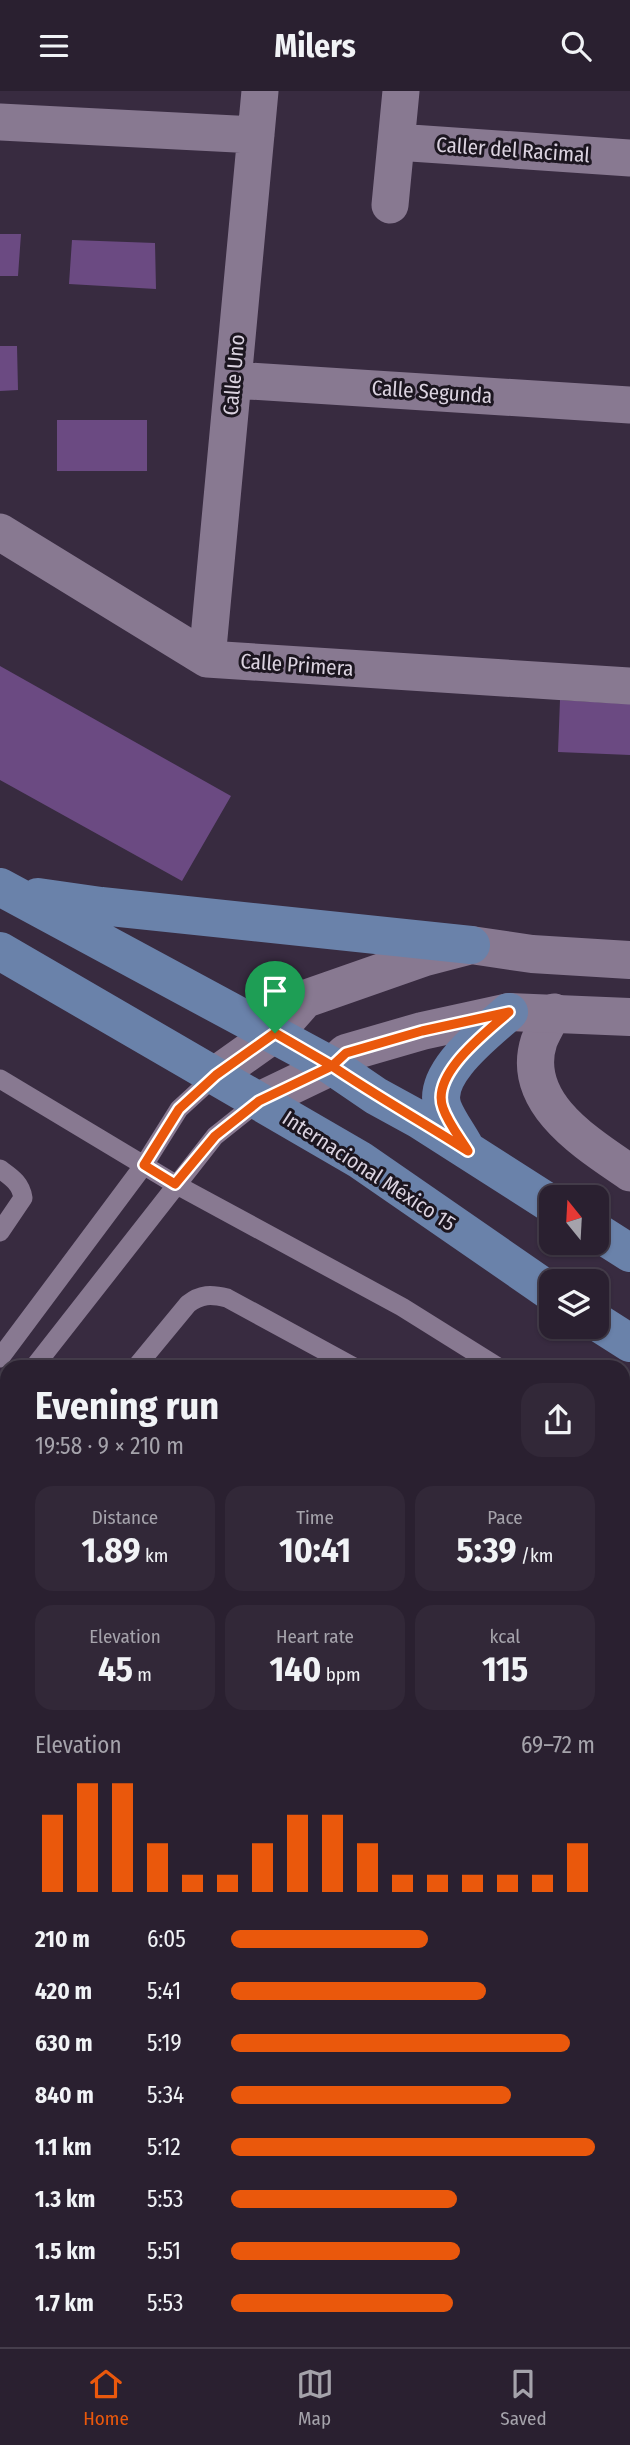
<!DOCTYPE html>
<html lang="en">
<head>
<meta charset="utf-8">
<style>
	:root { --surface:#2a2030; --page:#322838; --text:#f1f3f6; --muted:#a5a3ab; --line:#463e4c; --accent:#ea580c }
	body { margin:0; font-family:"Fira Sans Condensed",sans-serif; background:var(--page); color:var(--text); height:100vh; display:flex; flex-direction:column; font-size:26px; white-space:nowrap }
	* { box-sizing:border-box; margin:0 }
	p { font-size:23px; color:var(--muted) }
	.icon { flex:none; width:38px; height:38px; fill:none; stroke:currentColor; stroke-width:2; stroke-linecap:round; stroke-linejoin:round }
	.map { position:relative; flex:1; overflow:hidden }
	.panel { position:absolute; left:0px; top:1269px; width:630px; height:989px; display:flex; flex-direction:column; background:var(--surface); border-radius:21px 21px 0 0; box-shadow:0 2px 5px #0004,0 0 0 2px var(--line) }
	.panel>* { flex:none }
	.needle { width:46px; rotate:342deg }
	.tools { position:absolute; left:539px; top:1094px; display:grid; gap:14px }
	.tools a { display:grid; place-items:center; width:70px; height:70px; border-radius:14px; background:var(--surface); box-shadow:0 2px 5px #0004,0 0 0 2px var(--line); font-size:35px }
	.pin { position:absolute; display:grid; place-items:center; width:60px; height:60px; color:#fff; margin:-72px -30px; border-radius:50% 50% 50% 0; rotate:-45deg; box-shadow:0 0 7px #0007 }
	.pin .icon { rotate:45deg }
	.round { display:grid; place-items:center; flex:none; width:74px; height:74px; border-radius:21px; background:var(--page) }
	.summary { display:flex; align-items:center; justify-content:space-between; height:119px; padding:0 35px }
	h1 { font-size:38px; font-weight:700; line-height:52px }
	.figures { display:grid; grid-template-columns:repeat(3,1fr); gap:10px; height:119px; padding:7px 35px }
	.figures div { display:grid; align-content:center; border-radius:18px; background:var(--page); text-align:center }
	.figures b { font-size:35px; font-weight:700 }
	.figures small { font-size:19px; font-weight:400 }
	.figures p { font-size:19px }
	.chart { height:196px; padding:14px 35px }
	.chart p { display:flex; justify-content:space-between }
	.chart svg { width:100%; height:126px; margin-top:7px; stroke:var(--accent); stroke-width:6 }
	ul { padding:0 35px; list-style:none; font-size:23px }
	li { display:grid; grid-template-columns:112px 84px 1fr; align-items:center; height:52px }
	li i { height:18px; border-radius:9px; background:var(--accent) }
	header { display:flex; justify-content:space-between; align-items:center; height:91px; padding:0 35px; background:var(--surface); font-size:32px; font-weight:700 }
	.dock { display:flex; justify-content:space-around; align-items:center; height:98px; border-top:2px solid var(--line); background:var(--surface); font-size:19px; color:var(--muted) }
	.dock a { display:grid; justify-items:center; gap:4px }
	.dock .current { color:var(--accent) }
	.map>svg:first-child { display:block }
	.building { fill:#6b4a82 }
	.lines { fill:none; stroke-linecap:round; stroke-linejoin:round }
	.service { stroke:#887991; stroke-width:19 }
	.minor { stroke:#887991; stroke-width:37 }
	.secondary { stroke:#887991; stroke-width:38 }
	.primary { stroke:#6a82aa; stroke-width:38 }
	.route-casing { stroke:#fff; stroke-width:14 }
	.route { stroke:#ea580c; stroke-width:9 }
	.labels { text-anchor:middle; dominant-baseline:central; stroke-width:6; stroke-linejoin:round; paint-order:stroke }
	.street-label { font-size:21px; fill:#dbd3e0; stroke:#1c1620 }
</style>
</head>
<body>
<header><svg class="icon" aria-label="menu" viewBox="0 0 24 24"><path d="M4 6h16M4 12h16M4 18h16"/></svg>Milers<svg class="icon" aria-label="search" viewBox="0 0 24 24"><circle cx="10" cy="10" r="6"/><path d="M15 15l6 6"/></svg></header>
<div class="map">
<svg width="630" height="2256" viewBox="0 0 630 2256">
	<rect width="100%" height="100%" fill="#382b40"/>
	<!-- building -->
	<path class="building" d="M0,143H21L18,185H0Z
		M72,149L155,152L156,198L69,193Z
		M0,255H17L18,299L0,300Z
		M57,329H147V380H57Z
		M0,575L231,705L182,790L0,689Z
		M560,609L630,613V664L558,661Z
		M0,1559L7,1564V2250H623V2048L630,2054V2256H0Z"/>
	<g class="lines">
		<!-- service -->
		<path class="service" d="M0,988L175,1093L402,1216L498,1276
			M0,1078C11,1086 21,1092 23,1107L0,1141
			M0,1267L144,1074L179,1018L216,984
			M34,1276L215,1045L259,1010
			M136,1276L188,1213C201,1203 211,1203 227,1207L354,1276
			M0,1320L7,1311
			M623,1360L630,1365
			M0,1444L7,1435
			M0,1498L7,1505
			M623,1498L630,1490
			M623,1591L630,1582
			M623,1718L630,1708
			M623,2005L630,2011
			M194,2250L197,2256"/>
		<!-- minor -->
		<path class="minor" d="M0,31L256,44
			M396,51L630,67
			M390,114L401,0
			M233,289L630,314
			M0,441L207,568L630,595
			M207,568L260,0
			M554,921C549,930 543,940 539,950C519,1012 588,1053 630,1082"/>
		<!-- secondary -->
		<path class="secondary" d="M216,984L275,942L305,908L425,866L471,854L532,863L630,869
			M259,1010L332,975L346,962L422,940L509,921L630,926"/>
		<!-- primary -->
		<path class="primary" d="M0,796L332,975L376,1005L418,1028L551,1113
			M38,806L101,815L471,854
			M0,860L360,1069L551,1201
			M465,1056C458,1043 448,1030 443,1017C430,983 487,941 509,921
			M597,1141L630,1162
			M597,1231L630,1252"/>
	</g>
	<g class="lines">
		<defs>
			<path id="route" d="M275,942L216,984L179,1018L144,1074L175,1093L215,1045L259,1010L332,975C376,1005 423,1031 468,1060C460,1047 448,1032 443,1017C430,983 487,941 509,921L422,940L346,962L332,975L275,942"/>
		</defs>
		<!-- route casing -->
		<use href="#route" class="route-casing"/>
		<!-- route -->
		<use href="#route" class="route"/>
	</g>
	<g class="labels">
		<!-- street labels -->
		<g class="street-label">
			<text transform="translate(513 59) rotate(4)">Caller del Racimal</text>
			<text transform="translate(234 284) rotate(-85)">Calle Uno</text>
			<text transform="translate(432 301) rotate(4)">Calle Segunda</text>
			<text transform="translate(297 574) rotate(4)">Calle Primera</text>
			<text transform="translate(369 1080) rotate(33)">Internacional México 15</text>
		</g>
	</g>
</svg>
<div class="tools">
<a><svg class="needle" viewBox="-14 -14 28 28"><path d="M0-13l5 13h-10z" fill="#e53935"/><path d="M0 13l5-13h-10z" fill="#a5a3ab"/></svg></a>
<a><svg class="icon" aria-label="layers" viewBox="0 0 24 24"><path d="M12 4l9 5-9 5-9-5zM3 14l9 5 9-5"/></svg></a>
</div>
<div class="pin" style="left:275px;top:942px;background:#1e9e55"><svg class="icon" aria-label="arrive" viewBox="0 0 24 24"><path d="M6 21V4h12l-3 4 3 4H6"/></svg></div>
<section class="panel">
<div class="summary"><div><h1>Evening run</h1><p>19:58 · 9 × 210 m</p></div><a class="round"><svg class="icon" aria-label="share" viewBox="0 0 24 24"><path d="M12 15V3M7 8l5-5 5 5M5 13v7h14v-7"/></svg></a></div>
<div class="figures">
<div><p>Distance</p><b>1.89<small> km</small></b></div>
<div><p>Time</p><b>10:41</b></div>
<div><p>Pace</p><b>5:39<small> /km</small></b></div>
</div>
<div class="figures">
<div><p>Elevation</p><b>45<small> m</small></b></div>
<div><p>Heart rate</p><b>140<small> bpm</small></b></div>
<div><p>kcal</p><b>115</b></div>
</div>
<div class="chart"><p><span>Elevation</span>69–72 m</p>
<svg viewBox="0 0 160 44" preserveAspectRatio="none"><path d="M5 44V17M15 44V6M25 44V6M35 44V27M45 44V38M55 44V38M65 44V27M75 44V17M85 44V17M95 44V27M105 44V38M115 44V38M125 44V38M135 44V38M145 44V38M155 44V27"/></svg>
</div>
<ul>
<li><b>210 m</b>6:05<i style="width:54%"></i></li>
<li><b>420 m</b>5:41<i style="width:70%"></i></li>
<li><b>630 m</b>5:19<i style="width:93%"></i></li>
<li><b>840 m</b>5:34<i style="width:77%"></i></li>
<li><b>1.1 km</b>5:12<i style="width:100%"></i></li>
<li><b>1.3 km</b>5:53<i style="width:62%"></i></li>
<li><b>1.5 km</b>5:51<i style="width:63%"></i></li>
<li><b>1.7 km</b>5:53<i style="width:61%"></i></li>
</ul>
</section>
</div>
<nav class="dock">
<a class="current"><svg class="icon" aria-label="home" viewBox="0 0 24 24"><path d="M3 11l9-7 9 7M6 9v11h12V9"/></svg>Home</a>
<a><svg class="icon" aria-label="map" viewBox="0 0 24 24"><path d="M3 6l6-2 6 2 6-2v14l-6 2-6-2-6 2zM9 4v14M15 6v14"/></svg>Map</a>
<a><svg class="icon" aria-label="saved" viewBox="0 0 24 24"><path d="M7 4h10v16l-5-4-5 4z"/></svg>Saved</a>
</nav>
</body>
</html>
